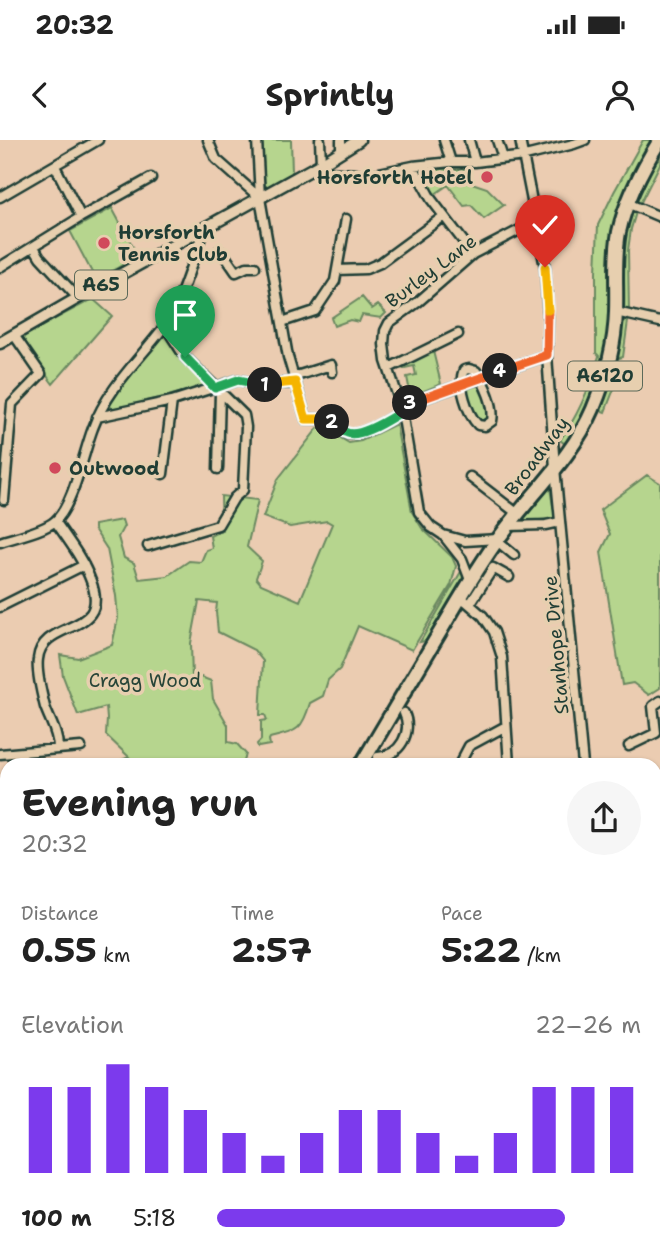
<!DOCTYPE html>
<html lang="en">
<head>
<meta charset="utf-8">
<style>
	:root { --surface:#fff; --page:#f6f6f6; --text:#222; --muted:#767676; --accent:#7c3aed }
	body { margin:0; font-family:"Shantell Sans",sans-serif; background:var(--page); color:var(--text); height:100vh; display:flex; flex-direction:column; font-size:26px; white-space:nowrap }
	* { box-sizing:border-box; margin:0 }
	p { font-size:23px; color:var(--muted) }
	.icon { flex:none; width:38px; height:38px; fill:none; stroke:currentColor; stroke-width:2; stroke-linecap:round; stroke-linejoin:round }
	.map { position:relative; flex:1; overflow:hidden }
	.panel { position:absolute; left:0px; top:618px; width:662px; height:502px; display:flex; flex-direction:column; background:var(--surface); border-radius:21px 21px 0 0; box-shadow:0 2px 5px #0004 }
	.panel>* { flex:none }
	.pin { position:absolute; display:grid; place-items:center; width:60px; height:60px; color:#fff; margin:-72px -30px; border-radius:50% 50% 50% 0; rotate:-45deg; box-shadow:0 0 7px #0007 }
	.pin .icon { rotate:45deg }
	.km { position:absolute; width:35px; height:35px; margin:-18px; border-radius:50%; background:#222; color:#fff; font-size:19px; line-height:35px; text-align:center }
	.round { display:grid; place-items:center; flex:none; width:74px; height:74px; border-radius:37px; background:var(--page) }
	.headline { display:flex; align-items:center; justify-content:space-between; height:119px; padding:0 21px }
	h1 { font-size:38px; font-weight:700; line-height:52px }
	.figures { display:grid; grid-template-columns:repeat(3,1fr); gap:10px; height:119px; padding:7px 21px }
	.figures div { display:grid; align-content:center }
	.figures b { font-size:35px; font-weight:700 }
	.figures small { font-size:19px; font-weight:400 }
	.figures p { font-size:19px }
	.chart { height:196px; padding:14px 21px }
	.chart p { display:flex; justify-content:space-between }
	.chart svg { width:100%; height:126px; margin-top:7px; stroke:var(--accent); stroke-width:6 }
	ul { padding:0 21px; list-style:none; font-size:23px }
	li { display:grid; grid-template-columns:112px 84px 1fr; align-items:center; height:52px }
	li i { height:18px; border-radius:9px; background:var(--accent) }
	.status { display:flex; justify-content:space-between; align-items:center; height:49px; padding:0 35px; background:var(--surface); direction:ltr }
	.status svg { height:19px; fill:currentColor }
	header { display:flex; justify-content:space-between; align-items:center; height:91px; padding:0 21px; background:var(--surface); font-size:32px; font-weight:700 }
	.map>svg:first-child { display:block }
	.green { fill:#b6d58e; stroke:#6a8961; stroke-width:2 }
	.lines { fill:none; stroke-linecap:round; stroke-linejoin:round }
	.minor-casing { stroke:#1f3d34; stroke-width:13 }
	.major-casing { stroke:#1f3d34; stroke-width:15 }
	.highway-casing { stroke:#1f3d34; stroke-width:18 }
	.minor { stroke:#e7cfaf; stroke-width:8 }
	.major { stroke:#e7cfaf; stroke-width:10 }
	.highway { stroke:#e7cfaf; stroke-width:12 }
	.split-1-casing { stroke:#fff; stroke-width:14 }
	.split-2-casing { stroke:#fff; stroke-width:14 }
	.split-3-casing { stroke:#fff; stroke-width:14 }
	.split-4-casing { stroke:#fff; stroke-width:14 }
	.split-5-casing { stroke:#fff; stroke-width:14 }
	.split-6-casing { stroke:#fff; stroke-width:14 }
	.split-1 { stroke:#22a559; stroke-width:9 }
	.split-2 { stroke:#f5b400; stroke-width:9 }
	.split-3 { stroke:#22a559; stroke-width:9 }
	.split-4 { stroke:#f0652b; stroke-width:9 }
	.split-5 { stroke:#f0652b; stroke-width:9 }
	.split-6 { stroke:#f5b400; stroke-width:9 }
	.poi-dot { fill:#d1495b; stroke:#e7cfaf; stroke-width:2.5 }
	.labels { text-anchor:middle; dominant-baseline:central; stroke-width:7; stroke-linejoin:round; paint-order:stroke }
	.shield { fill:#e7cfaf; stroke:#5b6959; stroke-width:2 }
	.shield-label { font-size:18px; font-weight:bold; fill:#1f3d34 }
	.poi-label { font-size:19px; font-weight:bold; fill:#1f3d34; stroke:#e7cfaf; text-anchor:start }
	.street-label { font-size:19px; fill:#1f3d34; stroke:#e7cfaf }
	.park-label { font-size:19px; fill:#274538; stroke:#e7cfaf }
</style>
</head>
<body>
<div class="status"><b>20:32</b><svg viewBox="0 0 49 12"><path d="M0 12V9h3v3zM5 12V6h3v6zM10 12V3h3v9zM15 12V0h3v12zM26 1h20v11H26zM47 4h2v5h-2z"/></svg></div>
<header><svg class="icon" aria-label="back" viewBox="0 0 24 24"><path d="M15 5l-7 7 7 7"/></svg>Sprintly<svg class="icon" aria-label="person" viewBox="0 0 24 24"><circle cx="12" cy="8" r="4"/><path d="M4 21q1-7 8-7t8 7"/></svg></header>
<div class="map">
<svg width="660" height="1119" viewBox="0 0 660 1119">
	<rect width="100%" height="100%" fill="#ebccb1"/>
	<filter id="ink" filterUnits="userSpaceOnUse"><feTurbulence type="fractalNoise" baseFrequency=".0143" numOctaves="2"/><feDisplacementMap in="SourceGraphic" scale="14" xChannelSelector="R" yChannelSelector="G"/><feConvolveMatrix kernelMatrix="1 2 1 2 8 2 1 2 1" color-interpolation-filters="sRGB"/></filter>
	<g filter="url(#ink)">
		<!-- green -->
		<path class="green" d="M262,0H291L292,33L265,49Z
			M643,0H655L622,62L608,213L589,268L568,302L565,304L560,300C579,275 590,247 599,216L596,213V132L598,85L614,52Z
			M660,10V24L640,64L634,62L643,41Z
			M465,29L466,41L487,48L504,65L484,79L471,65L464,66L448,45L435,54L420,34L422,30Z
			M112,68L138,116L96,140L70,91Z
			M631,69H637L631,89L628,110L629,173L623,171L622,168L621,125L623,98Z
			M362,157L372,169L378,165L386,173L381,178L362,175L359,182L350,180L334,186L331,178Z
			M93,159L112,176L53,244L24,205L22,196Z
			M626,180L628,181L623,217L616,219L621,185Z
			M164,194L181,220L203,242V247L112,270L109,263L134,231Z
			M433,211L441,244L402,260L401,255L410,252L407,237L416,235L414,226L395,230L394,227Z
			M611,239L617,241L605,272L599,270Z
			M479,242C484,255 501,281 479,283L475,279L464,247Z
			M396,284L412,372L422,388L452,417L456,426L451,445L412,510L358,486L340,529L328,540L323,556L310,563C302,591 297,591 270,598L269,600L270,605L258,607L257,604L261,600V581L267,580L265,575H260L263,521L254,510L218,492L216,472L217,463L199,461L191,503L192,540L201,537L211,541L213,559L228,585V602L237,604L246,614L243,625H110L129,617L106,595L107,579L106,567L78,575L63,536L60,515L78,518L112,505L118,478L116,456L107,409L94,389V385L122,380L124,386L118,397L124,418L134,423L139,439L167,436L189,421L201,422L206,410L212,408L210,396L222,390L221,356L258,360L247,407L262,421L256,438L261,444L300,461L332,384L327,381L290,387L263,377L278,339L318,288H324L349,303L361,301Z
			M647,335L660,343V548L649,555L633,543L622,545L601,412L610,394L600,370Z
			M549,342L555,378L523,382L521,380L522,377L524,378L541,358L539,355Z
			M462,430C468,448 439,484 429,500L420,502Z
			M7,647V676L0,678V649Z
			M654,667C660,677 660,698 655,709Z
			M7,764V892L0,875V768Z
			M7,926V1007H0V930Z"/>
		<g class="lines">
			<defs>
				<path id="minor" d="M208,0L216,19L260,58
					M257,0L260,58L288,217L306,279C316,279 326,278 334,284C340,287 342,292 348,294C361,297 390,279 401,272
					M320,0L321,24
					M341,0V12
					M444,0L451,22
					M469,0L475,22
					M497,0L503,18
					M520,0L545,127L548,177L547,215L555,328L583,625
					M55,26L81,77
					M413,26L431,59L473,114
					M310,31L369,35L413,26L451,22H475L525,16L574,4L585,0
					M0,57L98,0
					M627,63L660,77
					M34,107L40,117L78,158
					M219,111L225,116L236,132L247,127H255
					M0,127L81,77L151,38
					M337,130L366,129L380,123L444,76
					M616,172L660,182
					M282,182L315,171L335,141L346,79
					M389,228L458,194
					M469,229L476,231C485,244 495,266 492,281L485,286L478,285C468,275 457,244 464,230Z
					M293,237L331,225L332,232
					M401,266L547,215
					M97,277L172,261L238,240L265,245L295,242
					M218,329L220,252
					M163,334L172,261
					M470,337L518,374
					M4,360L12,264L41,234L14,195
					M55,381C68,400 83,419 91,441C112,497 42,478 38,519C36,532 42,555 45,567C50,581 58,593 58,608
					M508,386L546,385L560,382
					M443,395L462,419L470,440
					M498,399L465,401L443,395L431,387L419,372L401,266L386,221L384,204L385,191L389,183L418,162L473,114L537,81
					M497,401L514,415
					M0,402C15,397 44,391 55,381C73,366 84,311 93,288C107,249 139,220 163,188C181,164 193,118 204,89
					M148,406L218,385L234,358L243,350L246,287L244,275L185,217L165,186
					M461,457L483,476L494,492L502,517L509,625
					M470,464L493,428L509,437
					M0,467L84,425
					M629,606L656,593L653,566L660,561
					M0,614L81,607
					M378,617C400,616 413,592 404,573
					M459,625L469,606L506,586
					M654,660L660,666
					M654,714L660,709
					M654,840L660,838
					M0,921L7,919
					M654,966L660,973
					M0,1045L7,1044
					M654,1066L660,1070
					M131,1113L141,1119
					M347,1113L353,1119
					M450,1113L453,1119
					M613,1113L620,1119
					M224,1117L228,1119
					M26,1119L30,1113
					M184,1119L188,1113
					M426,1119L436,1113
					M538,1119L546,1113"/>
				<path id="major" d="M0,203L78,158L321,24L359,0"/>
				<path id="highway" d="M361,625C387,581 414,536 440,492C459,460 477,428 499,398C530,355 572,318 593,269C606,238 615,206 616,172C617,145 614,118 619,92C626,59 642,29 660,0
					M62,1119L67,1113"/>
			</defs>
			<!-- minor casing -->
			<use href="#minor" class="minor-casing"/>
			<!-- major casing -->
			<use href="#major" class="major-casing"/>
			<!-- highway casing -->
			<use href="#highway" class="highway-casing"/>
			<!-- minor -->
			<use href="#minor" class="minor"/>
			<!-- major -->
			<use href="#major" class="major"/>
			<!-- highway -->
			<use href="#highway" class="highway"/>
		</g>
	</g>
	<g class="lines" filter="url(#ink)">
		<defs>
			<path id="split-1" d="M185,217L215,248L238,240L265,245"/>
			<path id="split-2" d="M265,245L295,242L306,279H322L332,282"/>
			<path id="split-3" d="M332,282C337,285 340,290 345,292C358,300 389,279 401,272V266L410,263"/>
			<path id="split-4" d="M410,263L500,231"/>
			<path id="split-5" d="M500,231L547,215L548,170"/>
			<path id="split-6" d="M545,127L548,170"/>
		</defs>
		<!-- split-1 casing -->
		<use href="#split-1" class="split-1-casing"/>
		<!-- split-2 casing -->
		<use href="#split-2" class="split-2-casing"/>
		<!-- split-3 casing -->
		<use href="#split-3" class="split-3-casing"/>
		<!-- split-4 casing -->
		<use href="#split-4" class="split-4-casing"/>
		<!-- split-5 casing -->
		<use href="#split-5" class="split-5-casing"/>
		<!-- split-6 casing -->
		<use href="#split-6" class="split-6-casing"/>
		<!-- split-1 -->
		<use href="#split-1" class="split-1"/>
		<!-- split-2 -->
		<use href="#split-2" class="split-2"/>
		<!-- split-3 -->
		<use href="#split-3" class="split-3"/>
		<!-- split-4 -->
		<use href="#split-4" class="split-4"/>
		<!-- split-5 -->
		<use href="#split-5" class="split-5"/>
		<!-- split-6 -->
		<use href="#split-6" class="split-6"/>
	</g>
	<!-- markers -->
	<g class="poi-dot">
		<circle cx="487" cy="37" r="7"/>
		<circle cx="104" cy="103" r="7"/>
		<circle cx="55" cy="328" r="7"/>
	</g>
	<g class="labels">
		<!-- shield labels -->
		<g class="shield">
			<rect x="75" y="130.5" width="52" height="29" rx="5"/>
			<rect x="568" y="221.5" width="74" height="29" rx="5"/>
		</g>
		<g class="shield-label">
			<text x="101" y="145">A65</text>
			<text x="605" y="236">A6120</text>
		</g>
		<!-- poi labels -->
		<g class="poi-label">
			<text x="473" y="37" text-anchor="end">Horsforth Hotel</text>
			<text x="118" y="92">Horsforth<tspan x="118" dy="22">Tennis Club</tspan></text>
			<text x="69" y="328">Outwood</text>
		</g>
		<!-- street labels -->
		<g class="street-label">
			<text transform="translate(431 131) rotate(-37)">Burley Lane</text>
			<text transform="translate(537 316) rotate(-53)">Broadway</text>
			<text transform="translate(556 505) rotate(-95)">Stanhope Drive</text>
		</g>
		<!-- park labels -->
		<g class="park-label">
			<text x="145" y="540">Cragg Wood</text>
		</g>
	</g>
</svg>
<div class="pin" style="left:185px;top:217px;background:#1e9e55"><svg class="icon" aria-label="arrive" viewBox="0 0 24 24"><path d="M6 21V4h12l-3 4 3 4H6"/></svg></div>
<div class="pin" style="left:545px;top:127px;background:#d93025"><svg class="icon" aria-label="check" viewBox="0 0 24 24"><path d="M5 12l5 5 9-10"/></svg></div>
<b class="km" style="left:265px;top:245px">1</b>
<b class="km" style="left:332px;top:282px">2</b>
<b class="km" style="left:410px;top:263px">3</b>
<b class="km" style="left:500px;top:231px">4</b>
<section class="panel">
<div class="headline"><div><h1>Evening run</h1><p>20:32</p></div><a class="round"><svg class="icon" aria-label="share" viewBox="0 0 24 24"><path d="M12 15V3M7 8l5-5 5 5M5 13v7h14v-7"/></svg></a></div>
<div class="figures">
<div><p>Distance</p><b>0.55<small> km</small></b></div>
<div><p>Time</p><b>2:57</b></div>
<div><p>Pace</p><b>5:22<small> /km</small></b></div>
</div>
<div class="chart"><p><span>Elevation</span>22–26 m</p>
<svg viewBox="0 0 160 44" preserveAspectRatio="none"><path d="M5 44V14M15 44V14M25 44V6M35 44V14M45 44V22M55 44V30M65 44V38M75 44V30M85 44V22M95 44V22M105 44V30M115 44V38M125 44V30M135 44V14M145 44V14M155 44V14"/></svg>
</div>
<ul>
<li><b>100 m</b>5:18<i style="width:82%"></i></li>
</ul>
</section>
</div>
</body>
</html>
